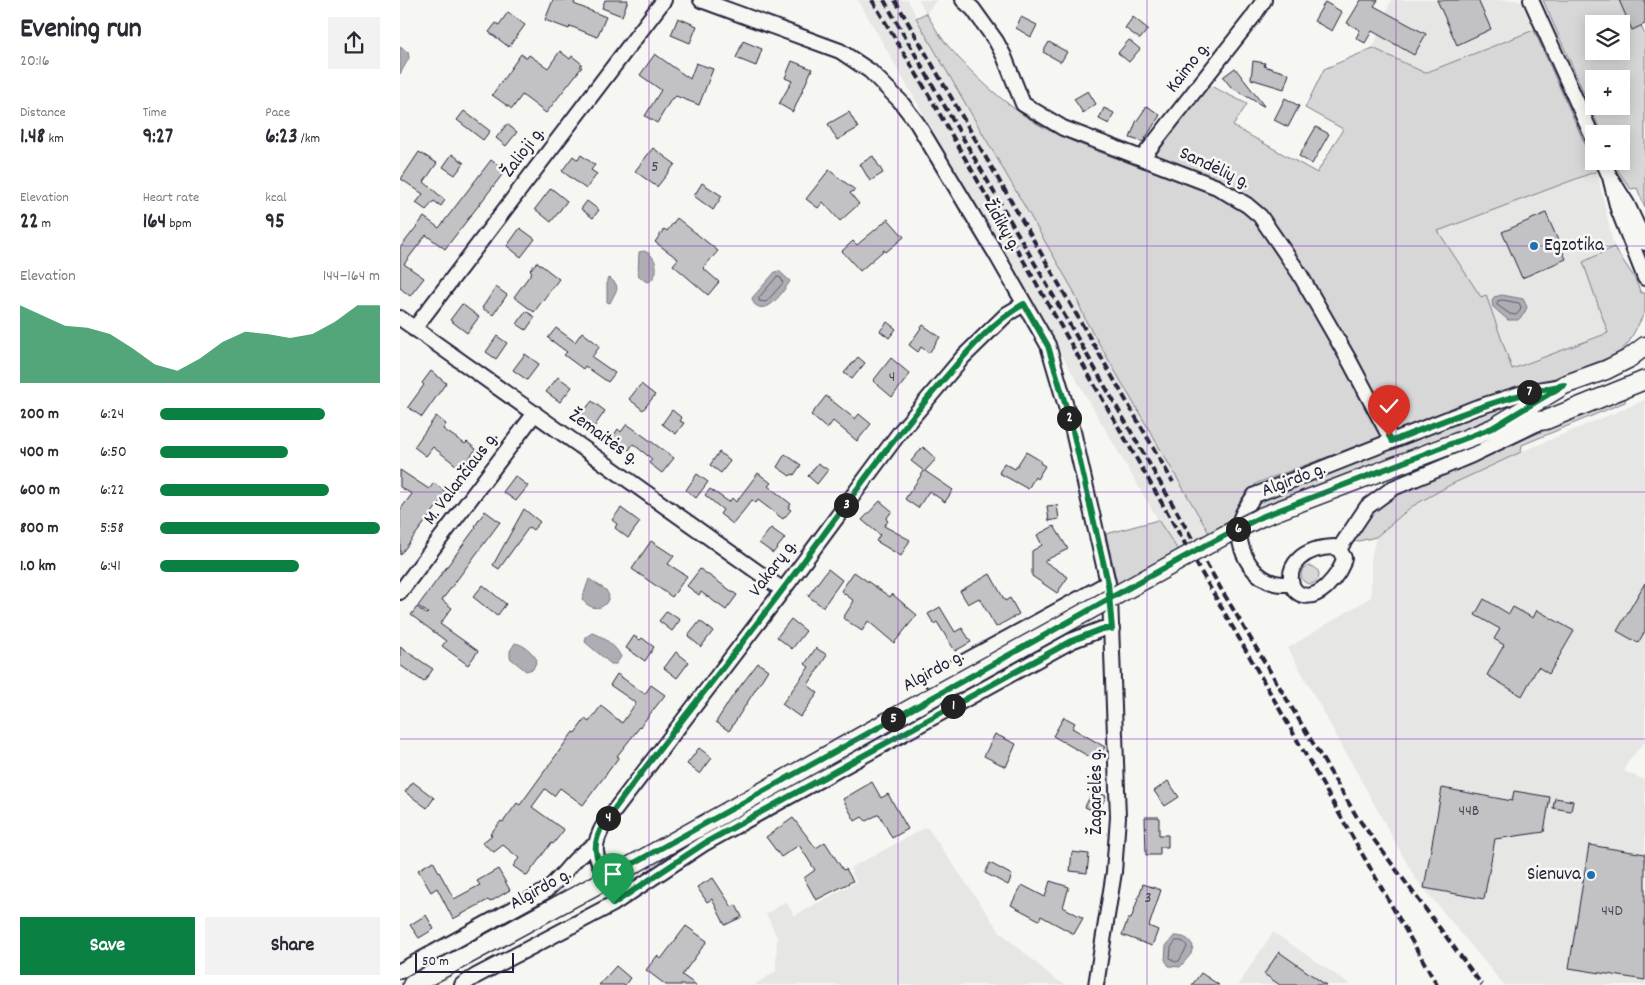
<!DOCTYPE html>
<html lang="en">
<head>
<meta charset="utf-8">
<style>
	:root { --surface:#fff; --page:#f2f2f3; --text:#2b2b33; --muted:#7c7c81; --accent:#0b8043 }
	body { margin:0; font-family:Dekko,sans-serif; background:var(--page); color:var(--text); height:100vh; display:flex; flex-direction:column; font-size:19px; white-space:nowrap }
	* { box-sizing:border-box; margin:0 }
	p { font-size:16px; color:var(--muted) }
	.icon { flex:none; width:28px; height:28px; fill:none; stroke:currentColor; stroke-width:2; stroke-linecap:round; stroke-linejoin:round }
	.map { position:relative; flex:1; overflow:hidden }
	.side { display:flex; flex-direction:column; background:var(--surface); width:400px }
	.side>* { flex:none }
	.fabs { position:absolute; left:1185px; top:15px; display:grid; gap:10px }
	.fabs a { display:grid; place-items:center; width:45px; height:45px; border-radius:0px; background:var(--surface); box-shadow:0 2px 12px #0003; font-size:25px }
	.scale { position:absolute; left:15px; bottom:12px; width:99px; box-sizing:border-box; padding-left:5px; border:2px solid #22223b; border-top:0; font-size:14px; line-height:18px; white-space:nowrap; color:#22223b; -webkit-text-stroke:4px #f6f6f2; paint-order:stroke }
	.pin { position:absolute; display:grid; place-items:center; width:42px; height:42px; color:#fff; margin:-51px -21px; border-radius:50% 50% 50% 0; rotate:-45deg; box-shadow:0 0 5px #0007 }
	.pin .icon { rotate:45deg }
	.km { position:absolute; width:25px; height:25px; margin:-12px; border-radius:50%; background:#222; color:#fff; font-size:14px; line-height:25px; text-align:center }
	.round { display:grid; place-items:center; flex:none; width:52px; height:52px; border-radius:0px; background:var(--page) }
	.headline { display:flex; align-items:center; justify-content:space-between; height:85px; padding:0 20px }
	h1 { font-size:28px; font-weight:800; line-height:38px }
	.figures { display:grid; grid-template-columns:repeat(3,1fr); gap:8px; height:85px; padding:5px 20px }
	.figures div { display:grid; align-content:center }
	.figures b { font-size:21px; font-weight:800 }
	.figures small { font-size:14px; font-weight:400 }
	.figures p { font-size:14px }
	.chart { height:140px; padding:10px 20px }
	.chart p { display:flex; justify-content:space-between }
	.chart svg { width:100%; height:90px; margin-top:5px; fill:var(--accent); opacity:.7 }
	.button { display:flex; gap:10px; margin-top:auto; padding:10px 20px }
	.button a { flex:1; height:58px; border-radius:0px; background:var(--accent); color:#fff; font-size:20px; font-weight:800; line-height:58px; text-align:center }
	.button a+a { background:var(--page); color:var(--text) }
	ul { padding:0 20px; list-style:none; font-size:16px }
	li { display:grid; grid-template-columns:80px 60px 1fr; align-items:center; height:38px }
	li i { height:12px; border-radius:6px; background:var(--accent) }
	main { display:flex; flex:1; min-height:0 }
	.map>svg:first-child { display:block }
	.built { fill:#e6e6e4 }
	.green { fill:#d7d7d7; stroke:#7c7c89; fill-rule:evenodd }
	.water { fill:#adadb3; stroke:#757583 }
	.lines { fill:none; stroke-linecap:round; stroke-linejoin:round }
	.shore { stroke:#5a5a6b; stroke-width:1 }
	.building { fill:#c2c2c4; stroke:#22223b }
	.minor-casing { stroke:#22223b; stroke-width:18 }
	.major-casing { stroke:#22223b; stroke-width:21 }
	.minor { stroke:#f6f6f2; stroke-width:14 }
	.major { stroke:#f6f6f2; stroke-width:18 }
	.rail { stroke:#22223b; stroke-width:4; stroke-dasharray:8 4; stroke-linecap:butt }
	.major-bridge-casing { stroke:#22223b; stroke-width:21; stroke-linecap:butt }
	.major-bridge { stroke:#f6f6f2; stroke-width:18 }
	.route-casing { stroke:#fff; stroke-width:10 }
	.route { stroke:#0b8043; stroke-width:6 }
	.grid { fill:none; stroke:#7b2cbf; stroke-width:1; stroke-opacity:0.55 }
	.poi-dot { fill:#1f6fb2; stroke:#f6f6f2; stroke-width:2 }
	.labels { text-anchor:middle; dominant-baseline:central; stroke-width:5; stroke-linejoin:round; paint-order:stroke }
	.number-label { font-size:16px; fill:#4a4a5d }
	.street-label { font-size:19px; fill:#22223b; stroke:#f6f6f2 }
	.poi-label { font-size:19px; fill:#22223b; stroke:#f6f6f2; text-anchor:start }
</style>
</head>
<body>
<main>
<section class="side">
<div class="headline"><div><h1>Evening run</h1><p>20:16</p></div><a class="round"><svg class="icon" aria-label="share" viewBox="0 0 24 24"><path d="M12 15V3M7 8l5-5 5 5M5 13v7h14v-7"/></svg></a></div>
<div class="figures">
<div><p>Distance</p><b>1.48<small> km</small></b></div>
<div><p>Time</p><b>9:27</b></div>
<div><p>Pace</p><b>6:23<small> /km</small></b></div>
</div>
<div class="figures">
<div><p>Elevation</p><b>22<small> m</small></b></div>
<div><p>Heart rate</p><b>164<small> bpm</small></b></div>
<div><p>kcal</p><b>95</b></div>
</div>
<div class="chart"><p><span>Elevation</span>144–164 m</p>
<svg viewBox="0 0 160 44" preserveAspectRatio="none"><path d="M0 44V6L10 11L20 16L30 17L40 20L50 27L60 35L70 38L80 32L90 24L100 19L110 20L120 22L130 20L140 14L150 6L160 6V44z"/></svg>
</div>
<ul>
<li><b>200 m</b>6:24<i style="width:75%"></i></li>
<li><b>400 m</b>6:50<i style="width:58%"></i></li>
<li><b>600 m</b>6:22<i style="width:77%"></i></li>
<li><b>800 m</b>5:58<i style="width:100%"></i></li>
<li><b>1.0 km</b>6:41<i style="width:63%"></i></li>
</ul>
<div class="button"><a>Save</a><a>Share</a></div>
</section>
<div class="map">
<svg width="1245" height="985" viewBox="0 0 1245 985">
	<rect width="100%" height="100%" fill="#f6f6f2"/>
	<filter id="ink" filterUnits="userSpaceOnUse"><feTurbulence type="fractalNoise" baseFrequency=".02" numOctaves="2"/><feDisplacementMap in="SourceGraphic" scale="10" xChannelSelector="R" yChannelSelector="G"/><feConvolveMatrix kernelMatrix="1 2 1 2 8 2 1 2 1" color-interpolation-filters="sRGB"/></filter>
	<g filter="url(#ink)">
		<!-- built -->
		<path class="built" d="M458,0H508L517,18L673,290L686,321L809,533L778,550L758,520L652,338Z
			M519,0H537L526,13Z
			M991,0H1120L1134,30L1024,73L973,48Z
			M1197,171L1214,247L1184,262L1208,333L1112,369L1086,295L1081,297L1038,231Z
			M1245,400V742L1229,760L1224,771L1245,780V985H1104L1015,878L888,648L971,597V559L976,537L1011,507L1050,485L1121,452Z
			M527,827L600,932L656,980L667,985H354L376,971L377,937L366,914L386,901L394,916L456,882L450,868Z
			M873,932L951,985H838Z"/>
		<!-- green -->
		<path class="green" d="M1143,0H1219L1241,26L1245,35V207L1237,188L1231,189L1219,172L1214,161H1221V134H1202ZM1194,24H1221V51H1194ZM1194,79H1221V106H1194Z
			M526,13C533,24 540,37 549,47C573,75 604,104 636,123C670,143 709,155 745,169L809,85L847,104L833,126L917,173L943,129L905,108L924,69L973,48L1025,73L1134,30L1197,171L1038,231L1081,297L1086,295L1112,369L1208,333L1183,262L1214,247L1234,277L1241,293H1245V312L1229,342L1218,354L1155,378L1087,398L857,483C844,495 836,505 830,522L809,533L686,321L673,290L516,18Z
			M1226,396L1225,402L1122,445L1121,452L1050,485L1011,507L976,537L950,543L966,519L983,504L993,497L1007,490L1072,464L1122,440Z
			M1126,402L1084,421L851,512C859,500 866,497 879,491L1082,413Z
			M758,520L778,550L717,584L706,534Z
			M901 575a9 9 0 1 1 18 0a9 9 0 1 1-18 0Z"/>
		<!-- water -->
		<path class="water" d="M0,47L8,52L9,58L0,74Z
			M244,251C257,255 261,274 249,282L245,281L238,275L239,252Z
			M379,271L390,281L389,283C383,291 371,311 359,307C354,305 353,303 352,298L375,272Z
			M210,278L216,284L217,289L210,303L207,302V279Z
			M1102,295L1123,299L1127,307L1124,314L1118,320H1108L1093,307L1092,301L1094,297Z
			M189,579L206,590L209,596C206,611 190,611 182,599Z
			M192,633C201,634 218,648 221,657L216,664H211L185,642L186,637Z
			M115,643C125,645 132,652 137,660L133,669L126,671L110,658V651Z
			M774,936C783,936 789,938 793,946L791,954L780,967L769,966L765,960L766,946Z"/>
		<g class="lines">
			<!-- shore -->
			<path class="shore" d="M377,277L381,278L383,283L366,302L359,301V298Z
				M1103,300L1119,303L1121,307L1120,311L1116,315L1110,314L1097,305L1098,301Z
				M776,941C781,940 786,942 787,947L779,961L775,962L770,958L771,948Z"/>
		</g>
		<!-- building -->
		<path class="building" d="M153,0H175L174,4L206,17L197,37L170,26L169,29L145,20Z
			M205,0H228L222,16L202,8Z
			M961,0H978L974,6L1026,34L1014,55L972,31L965,43L956,38L960,30L947,23Z
			M1037,0H1078L1091,29L1057,45Z
			M1219,0H1245V24L1232,30Z
			M925,2L942,12L932,31L914,21Z
			M108,12L125,25L109,47L89,32L96,23L99,25Z
			M621,17L637,25L631,37L616,28Z
			M733,17L748,29L740,39L725,28Z
			M278,18L297,26L290,43L271,35Z
			M729,40L740,49L729,62L718,53Z
			M343,41L362,49L356,66L336,58Z
			M649,42L667,52L661,62L643,52Z
			M160,51L170,59L172,56L182,64L180,66L182,67L146,113L122,95L112,109L92,95L121,54L127,58L129,55L148,68Z
			M255,54L290,79L296,63L313,69L299,105L276,96L273,99L272,98L257,123L245,116L261,90L240,75Z
			M392,61L412,69L393,112L379,104L392,81L385,78Z
			M853,61L865,63L864,66L889,74L884,89L851,79Z
			M835,68L864,106H863L831,87L823,77Z
			M688,91L696,104L683,113L674,99Z
			M885,98L899,106L888,127L874,120Z
			M747,106L760,115L743,142L730,138L736,122Z
			M704,108L714,113L709,124L699,119Z
			M64,111L90,131L83,140L57,120Z
			M449,112L458,128L437,140L428,124Z
			M107,124L117,132L106,146L96,138Z
			M916,127L929,134L912,164L899,156Z
			M253,148L275,164L257,187L235,171Z
			M19,152L37,163L24,182L45,200L41,206L34,201L26,210L16,203L23,194L1,179Z
			M52,154L64,163L55,175L43,167Z
			M181,155L195,165L191,170L197,174L186,189L162,171L173,156L178,160Z
			M473,156L483,173L470,181L460,164Z
			M91,160L105,171L45,249L26,235L4,264L24,278L10,296L0,288V248L24,217L39,228Z
			M429,170L455,190L450,193L459,204L440,221L423,202L418,208L406,199Z
			M302,183L322,196L313,210L294,196Z
			M151,188L167,201L151,222L135,209Z
			M187,201L199,210L193,218L181,209Z
			M1146,213L1166,259L1122,278L1102,232Z
			M277,218L318,251L303,268L319,282L308,295L273,265L278,259L255,242L264,229L267,231Z
			M488,219L504,237L486,252L484,250L460,271L442,251L453,241L457,245Z
			M120,228L135,239L121,257L107,246Z
			M137,262L159,279L134,312L114,297L132,272L130,270Z
			M96,287L107,295L93,315L82,308Z
			M62,304L79,317L67,333L50,320Z
			M126,311L135,317L126,330L117,324Z
			M487,322L496,329L489,338L480,331Z
			M523,325L540,337L529,353L521,347L518,352L509,345Z
			M156,328L175,342L182,332L200,346L192,357L215,373L208,382L185,366L183,369L164,355L167,352L148,338Z
			M97,336L107,343L96,359L86,352Z
			M125,354L139,364L127,380L113,370Z
			M458,357L465,363L452,379L444,373Z
			M491,358L510,374L492,397L473,381Z
			M31,371L46,383L22,417L8,407L24,385L22,383Z
			M158,377L172,387L160,402L146,392Z
			M241,384L255,395L243,410L229,399Z
			M426,396L455,419L459,414L471,424L457,441L433,421L427,429L411,415Z
			M192,401L205,411L194,427L180,416Z
			M272,410L282,418L280,421L284,423L276,434L262,424Z
			M36,416L46,424L43,429L65,444L67,442L76,449L61,469L33,447L26,456L14,447Z
			M227,424L274,458L262,473L249,463L252,459L233,444L229,450L212,438L218,429L221,432Z
			M523,447L536,459L525,471L553,490L545,502L529,491L518,508L505,499L524,471L511,461Z
			M319,452L330,461L321,473L310,465Z
			M626,452L641,461L640,463L645,466L637,479L635,477L628,489L599,473L604,463L615,469Z
			M385,454L401,465L394,475L392,474L390,476L377,467Z
			M418,463L428,470L417,484L408,476Z
			M0,470L29,489L34,483L47,493L0,555V510L12,494L0,487Z
			M358,473L371,483L368,486L391,504L388,508L391,510L383,519L358,500L356,503L352,500L333,524L320,514L323,510L305,495L310,489L329,502L332,498L336,502Z
			M297,474L308,482L296,498L286,490Z
			M115,476L128,486L116,501L103,492Z
			M480,501L492,511L486,519L488,521L484,526L510,540L501,556L476,541L480,535L462,520Z
			M657,505L659,519L649,521L647,506Z
			M221,508L240,522L228,538L215,528L217,524L212,520Z
			M124,509L140,522L133,530L129,527L99,569L93,565Z
			M85,511L100,522L42,600L52,608L40,624L78,651L68,665L42,646L46,641L11,615L17,607L26,614L28,613L18,606L76,527L75,526Z
			M654,526L668,549L644,561L668,577L657,593L632,576V551L642,545L637,535Z
			M371,528L385,538L373,553L359,543Z
			M251,541L274,556L268,564L287,576L272,597L232,569Z
			M300,569L337,595L326,610L301,592L299,595L287,586Z
			M428,569L442,580L423,607L408,596Z
			M454,572L490,597L492,594L517,615L494,643L468,621L462,631L443,618L454,601L441,591Z
			M590,574L605,601L610,598L619,614L596,627L579,598L568,604L560,591Z
			M1245,583V631L1238,643L1217,631Z
			M83,585L106,604L97,616L73,597Z
			M1084,599L1109,614L1113,607L1133,618L1137,610L1174,631L1149,674L1138,667L1122,696L1087,675L1104,645L1094,639L1100,629L1075,615Z
			M540,607L555,632L562,628L571,642L555,651L537,622L534,624L528,614Z
			M267,611L280,620L272,631L259,621Z
			M391,619L406,631L392,649L377,637Z
			M300,621L313,631L301,647L288,636Z
			M234,636L240,640L242,638L254,647L245,661L226,648Z
			M0,647L33,669L24,682L0,665Z
			M416,648L427,655L408,685L418,693L400,717L382,704L409,667L405,664Z
			M276,652L289,662L277,678L264,668Z
			M358,663L368,670L329,731L316,722L332,697Z
			M217,674L245,694L251,685L265,695L217,756L219,757L183,805L160,788L154,796L145,789L132,807L164,830L153,844L151,843L127,876L113,866L119,858L103,845L94,852L82,843L92,835L90,834L101,821L103,822L117,803L120,805L173,732L175,733L185,719L189,722L201,706L222,723L236,703L210,685Z
			M664,717L675,723L672,728L705,747L697,761L653,736Z
			M595,734L616,744L606,767L584,756Z
			M299,748L312,758L300,774L287,764Z
			M768,781L779,797L765,806L754,791Z
			M13,782L34,798L27,808L5,792Z
			M472,782L481,798L488,794L508,829L492,838L479,814L466,821L462,817L455,821L443,799Z
			M1042,788L1112,801L1114,791L1150,797L1144,832L1095,839L1084,899L1024,888Z
			M693,790L706,796L698,813L685,807Z
			M1155,798L1173,801L1171,811L1153,808Z
			M745,817H759V835H768V847H760V855H746Z
			M393,818L416,848L425,842L443,870L446,869L453,881L416,900L404,878L415,870L399,845L381,857L366,837Z
			M1189,845L1245,854V980L1169,968Z
			M672,852L689,854L687,873L670,871Z
			M33,861L54,899L80,885L77,881L98,869L110,890L90,902L88,900L53,919L37,888L31,892L18,870Z
			M590,863L612,875L608,885L585,873Z
			M313,878L332,907L336,905L342,917L325,925L312,899L307,902L297,887Z
			M650,881L669,887L663,907L683,918L674,934L641,916L639,920L611,905L622,885L645,897Z
			M743,884L761,890L749,926L758,930L752,946L722,935L728,919H731Z
			M26,915L34,929L19,938L10,925Z
			M286,926L307,941L282,975L296,985H266L246,970L257,956L261,959Z
			M879,952L926,985H880L864,974Z
			M216,966L230,978L225,985H199Z
			M801,973L819,985H792Z"/>
		<g class="lines">
			<defs>
				<path id="minor" d="M301,0L440,51L470,71L500,101L517,123L596,254L648,345L672,427L708,583L710,597L718,817L714,872L696,985
					M563,0L573,9L596,41L604,56L623,104L663,128L817,187L847,205L860,216L899,273L949,360L992,441
					M1131,0L1194,140
					M742,158L852,18L864,0
					M1203,161L1210,177L1227,204L1245,243
					M1210,177L1218,209L1245,278
					M0,318L383,590
					M14,329L264,0
					M934,547L939,549L944,558C942,569 934,579 926,587C889,620 867,549 934,547Z
					M939,549L967,507L993,488L1072,455L1136,424
					M891,583C857,591 832,548 841,518C844,509 850,502 855,495L1075,408L1126,392L1156,387
					M0,592L135,413
					M531,680L708,583
					M207,879C194,856 191,846 205,823L383,590L500,432L563,357L607,314L624,304
					M0,971L144,892C165,876 171,858 195,845
					M62,985L76,976L213,904L305,843L671,641L702,629H712"/>
				<path id="major" d="M1103,426L1146,420L1245,380
					M1076,435L1093,428L1164,385L1206,370L1228,359L1245,346
					M12,985L207,879L485,723"/>
			</defs>
			<!-- minor casing -->
			<use href="#minor" class="minor-casing"/>
			<!-- major casing -->
			<use href="#major" class="major-casing"/>
			<!-- minor -->
			<use href="#minor" class="minor"/>
			<!-- major -->
			<use href="#major" class="major"/>
			<!-- rail -->
			<path class="rail" d="M472,0L526,90L1037,985
				M484,0L821,589L957,817L1082,985
				M495,0L773,482"/>
			<defs>
				<path id="major-bridge" d="M485,723L825,535L861,517L1076,435"/>
			</defs>
			<!-- major-bridge casing -->
			<use href="#major-bridge" class="major-bridge-casing"/>
			<!-- major-bridge -->
			<use href="#major-bridge" class="major-bridge"/>
		</g>
	</g>
	<g class="lines" filter="url(#ink)">
		<defs>
			<path id="route" d="M213,904L305,843L671,641L702,629H712L708,583L672,427L648,346L624,304C593,321 568,351 545,378C491,440 444,508 395,573C333,657 266,738 204,823C191,845 194,856 207,878C348,800 488,722 629,644C706,601 782,556 861,517L1092,428L1164,385C1102,396 1050,418 992,441L989,436"/>
		</defs>
		<!-- route casing -->
		<use href="#route" class="route-casing"/>
		<!-- route -->
		<use href="#route" class="route"/>
	</g>
	<!-- grid -->
	<path class="grid" d="M249,0V985M498,0V985M747,0V985M996,0V985M0,246H1245M0,492H1245M0,739H1245"/>
	<!-- markers -->
	<g class="poi-dot">
		<circle cx="1134" cy="246" r="5"/>
		<circle cx="1191" cy="875" r="5"/>
	</g>
	<g class="labels">
		<!-- number labels -->
		<g class="number-label">
			<text x="255" y="167">5</text>
			<text x="492" y="377">4</text>
			<text x="1069" y="811">44B</text>
			<text x="748" y="898">3</text>
			<text x="1212" y="911">44D</text>
		</g>
		<!-- street labels -->
		<g class="street-label">
			<text transform="translate(789 68) rotate(-52)">Kaimo g.</text>
			<text transform="translate(124 153) rotate(-53)">Žalioji g.</text>
			<text transform="translate(814 169) rotate(25)">Sandėlių g.</text>
			<text transform="translate(601 226) rotate(60)">Židikų g.</text>
			<text transform="translate(203 438) rotate(36)">Žemaitės g.</text>
			<text transform="translate(62 479) rotate(-53)">M. Valančiaus g.</text>
			<text transform="translate(894 481) rotate(-21)">Algirdo g.</text>
			<text transform="translate(374 569) rotate(-53)">Vakarų g.</text>
			<text transform="translate(534 672) rotate(-29)">Algirdo g.</text>
			<text transform="translate(697 792) rotate(-90)">Žagarėlės g.</text>
			<text transform="translate(141 890) rotate(-29)">Algirdo g.</text>
		</g>
		<!-- poi labels -->
		<g class="poi-label">
			<text x="1144" y="246">Egzotika</text>
			<text x="1181" y="875" text-anchor="end">Sienuva</text>
		</g>
	</g>
</svg>
<div class="fabs">
<a><svg class="icon" aria-label="layers" viewBox="0 0 24 24"><path d="M12 4l9 5-9 5-9-5zM3 14l9 5 9-5"/></svg></a>
<a>+</a>
<a>−</a>
</div>
<div class="scale">50 m</div>
<div class="pin" style="left:213px;top:904px;background:#1e9e55"><svg class="icon" aria-label="arrive" viewBox="0 0 24 24"><path d="M6 21V4h12l-3 4 3 4H6"/></svg></div>
<div class="pin" style="left:989px;top:436px;background:#d93025"><svg class="icon" aria-label="check" viewBox="0 0 24 24"><path d="M5 12l5 5 9-10"/></svg></div>
<b class="km" style="left:553px;top:706px">1</b>
<b class="km" style="left:669px;top:418px">2</b>
<b class="km" style="left:446px;top:505px">3</b>
<b class="km" style="left:208px;top:818px">4</b>
<b class="km" style="left:493px;top:719px">5</b>
<b class="km" style="left:838px;top:529px">6</b>
<b class="km" style="left:1129px;top:392px">7</b>
</div>
</main>
</body>
</html>
